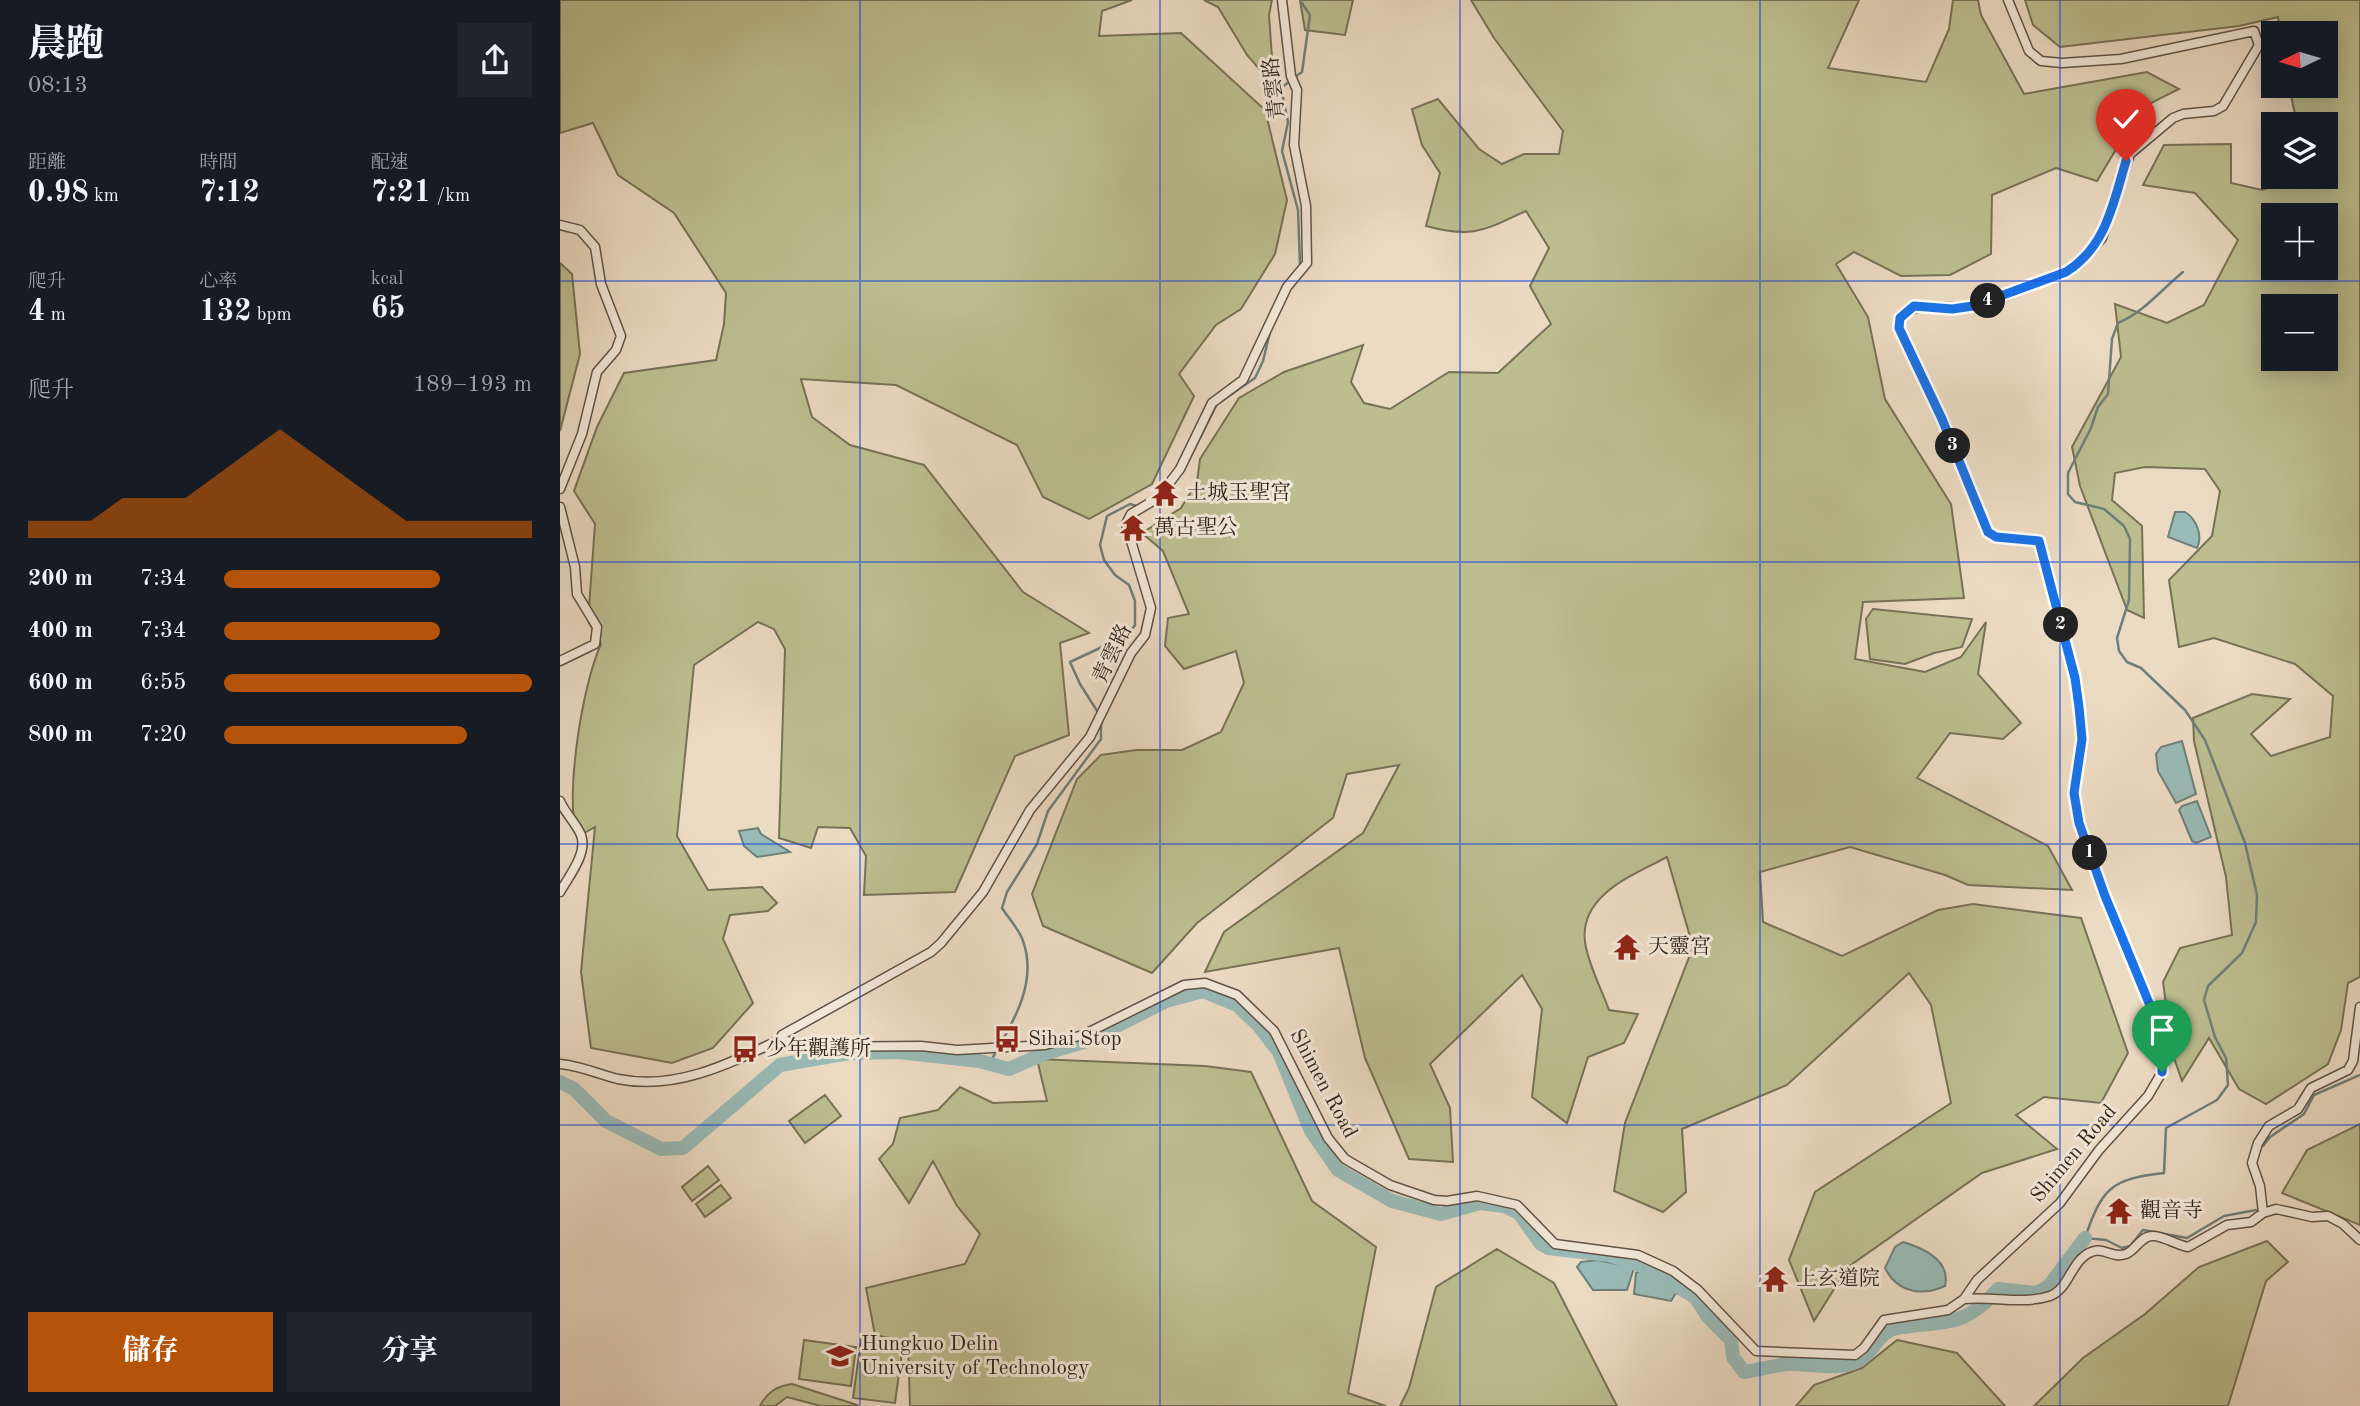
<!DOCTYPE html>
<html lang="zh-TW">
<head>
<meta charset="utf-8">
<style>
	:root { --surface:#171b24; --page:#20242c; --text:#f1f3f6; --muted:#9ea1a6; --accent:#b45309 }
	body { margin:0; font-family:"Old Standard TT","Noto Serif TC",serif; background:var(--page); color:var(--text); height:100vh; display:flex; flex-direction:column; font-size:26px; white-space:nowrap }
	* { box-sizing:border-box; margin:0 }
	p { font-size:23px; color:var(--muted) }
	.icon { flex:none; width:38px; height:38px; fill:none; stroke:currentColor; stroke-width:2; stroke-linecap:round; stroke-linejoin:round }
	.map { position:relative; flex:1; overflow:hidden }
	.sheet { display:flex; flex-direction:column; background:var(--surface); width:560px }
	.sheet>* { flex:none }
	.needle { width:46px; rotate:265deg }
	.buttons { position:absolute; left:1701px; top:21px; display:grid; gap:14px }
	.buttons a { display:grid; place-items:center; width:77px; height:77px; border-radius:0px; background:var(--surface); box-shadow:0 4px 18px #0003; font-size:35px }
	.pin { position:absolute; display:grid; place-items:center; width:60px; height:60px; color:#fff; margin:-72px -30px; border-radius:50% 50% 50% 0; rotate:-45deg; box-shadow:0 0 7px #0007 }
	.pin .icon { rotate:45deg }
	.km { position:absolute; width:35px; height:35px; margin:-18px; border-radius:50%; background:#222; color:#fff; font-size:19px; line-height:35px; text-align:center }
	.round { display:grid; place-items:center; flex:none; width:74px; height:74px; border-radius:0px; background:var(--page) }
	.headline { display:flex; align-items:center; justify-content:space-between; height:119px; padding:0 28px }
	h1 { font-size:38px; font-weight:800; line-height:52px }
	.figures { display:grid; grid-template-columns:repeat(3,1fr); gap:10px; height:119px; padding:7px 28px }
	.figures div { display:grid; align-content:center }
	.figures b { font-size:30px; font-weight:800 }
	.figures small { font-size:19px; font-weight:400 }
	.figures p { font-size:19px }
	.chart { height:196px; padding:14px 28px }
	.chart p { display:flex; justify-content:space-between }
	.chart svg { width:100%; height:126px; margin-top:7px; fill:var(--accent); opacity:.7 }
	.primary-button { display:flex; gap:14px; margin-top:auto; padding:14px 28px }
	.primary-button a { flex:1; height:80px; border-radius:0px; background:var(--accent); color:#fff; font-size:28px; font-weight:800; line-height:80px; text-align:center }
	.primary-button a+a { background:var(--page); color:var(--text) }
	ul { padding:0 28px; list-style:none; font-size:23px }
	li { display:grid; grid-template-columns:112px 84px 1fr; align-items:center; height:52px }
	li i { height:18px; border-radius:9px; background:var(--accent) }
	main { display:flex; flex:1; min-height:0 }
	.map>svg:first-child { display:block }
	.green { fill:#bdbe90; stroke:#777257; stroke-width:2; fill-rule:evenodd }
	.water { fill:#99bbb7; stroke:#6f7f7a; stroke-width:2 }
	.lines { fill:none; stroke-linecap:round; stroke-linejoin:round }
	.stream { stroke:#6f7f7a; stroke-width:2.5 }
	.river { stroke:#99bbb7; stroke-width:14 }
	.minor-casing { stroke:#605347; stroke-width:11 }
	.minor { stroke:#f3e8d8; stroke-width:8 }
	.route-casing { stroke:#fff; stroke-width:14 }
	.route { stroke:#1a73e8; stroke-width:9 }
	.grid { fill:none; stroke:#1d4ed8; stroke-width:2; stroke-opacity:0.55 }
	.labels { text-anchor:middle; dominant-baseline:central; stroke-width:6; stroke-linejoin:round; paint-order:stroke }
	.street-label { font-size:21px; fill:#31261e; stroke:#f3e8d8 }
	.poi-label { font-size:21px; fill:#31261e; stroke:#f3e8d8; text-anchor:start }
</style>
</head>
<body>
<main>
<section class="sheet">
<div class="headline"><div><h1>晨跑</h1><p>08:13</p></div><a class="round"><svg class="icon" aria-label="share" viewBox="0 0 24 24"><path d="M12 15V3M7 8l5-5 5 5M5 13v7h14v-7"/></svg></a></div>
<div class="figures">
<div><p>距離</p><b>0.98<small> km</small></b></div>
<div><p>時間</p><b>7:12</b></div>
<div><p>配速</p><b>7:21<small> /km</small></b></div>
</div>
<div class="figures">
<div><p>爬升</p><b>4<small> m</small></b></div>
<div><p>心率</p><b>132<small> bpm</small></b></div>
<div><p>kcal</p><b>65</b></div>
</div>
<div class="chart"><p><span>爬升</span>189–193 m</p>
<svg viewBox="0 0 160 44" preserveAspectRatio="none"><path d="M0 44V38L10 38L20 38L30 30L40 30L50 30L60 22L70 14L80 6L90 14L100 22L110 30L120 38L130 38L140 38L150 38L160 38V44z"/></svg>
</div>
<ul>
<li><b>200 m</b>7:34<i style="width:70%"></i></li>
<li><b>400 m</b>7:34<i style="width:70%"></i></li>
<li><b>600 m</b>6:55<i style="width:100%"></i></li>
<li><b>800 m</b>7:20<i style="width:79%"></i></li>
</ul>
<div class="primary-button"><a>儲存</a><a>分享</a></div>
</section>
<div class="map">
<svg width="1800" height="1406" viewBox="0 0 1800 1406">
	<rect width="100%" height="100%" fill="#ecdbc3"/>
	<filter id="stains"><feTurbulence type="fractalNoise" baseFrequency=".00286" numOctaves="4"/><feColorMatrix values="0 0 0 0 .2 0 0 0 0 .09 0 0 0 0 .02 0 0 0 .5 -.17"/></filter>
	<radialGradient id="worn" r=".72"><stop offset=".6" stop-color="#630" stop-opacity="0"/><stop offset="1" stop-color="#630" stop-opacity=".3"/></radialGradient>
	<!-- green -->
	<path class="green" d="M0,0H572L542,11L539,36L621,33L705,110L727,200L715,254L681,309L656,325L619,374L634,396L592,484L529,519L483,497L457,445L336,385L241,379L252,417L290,445L364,465L463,592L529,633L500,643L509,735L455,756L395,892L304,895L306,856L290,828L258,827L251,848L219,838L225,649L214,629L198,622L134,665L117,836L148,890L202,887L217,903L208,911L170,915L163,939L193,1003L153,1048L112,1063L31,1048L21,972L35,827L17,837C5,793 22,686 41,644L28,621L35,524L14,491L37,427L64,373L156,360L164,324L166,293L114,213L58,175L33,123L0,133Z
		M644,0H712L709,15L714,86L687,55L658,7Z
		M740,0H793L785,35L745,30Z
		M911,0H1299L1268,68L1366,82L1389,29L1393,0H1418L1421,15L1464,94L1587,72L1619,89L1581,108L1537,181L1496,168L1432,195L1431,254L1390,275L1341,276L1294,252L1276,264L1308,317L1325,399L1391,504L1404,598L1303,602L1295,659L1365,672L1401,657L1426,622L1418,674L1461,723L1443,739L1390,733L1357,778L1488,846L1512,890L1408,885L1385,875L1290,847L1200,872L1203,922L1282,956L1378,910L1413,904L1521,918L1568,1053L1541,1103L1484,1097L1456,1115L1497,1149L1422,1173L1288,1267L1254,1321L1229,1260L1255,1192L1391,1103L1371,1005L1349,973L1227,1085L1122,1129L1126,1192L1103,1212L1054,1191L1065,1123L1133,947L1107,857C1073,875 1019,895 1025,942C1028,964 1041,988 1049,1010L1078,1014L1064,1043L1028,1057L1007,1123L972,1097L982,1009L962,975L870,1064L890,1108L893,1162L849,1159L805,1058L779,948L645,972L664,932L803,833L839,765L787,774L773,818L637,923L592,973L483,926L472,894L517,779L541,755L576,750H622L661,732L684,683L676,651L624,669L605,646L608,618L629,614L603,551L582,533L621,508L637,482L640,459L679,398L724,372L803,345L791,382L804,403L830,409L889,372L938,373L991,324L970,286L989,248L966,211C924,230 914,239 866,226L880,173L862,145L852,109L878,99L919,149L942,164L964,154H999L1003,131L934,38Z
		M1465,0H1800V977L1788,983L1781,1030L1768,1064L1706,1104L1679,1089L1649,1038L1622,1081L1613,1055L1603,982L1620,948L1672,935L1666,877L1634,741L1633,718L1692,694L1730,699L1691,734L1711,756L1770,737L1773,696L1735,664L1654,638L1619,647L1609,580L1652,536L1660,491L1645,469L1585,467L1555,473L1552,500L1582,526L1584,618L1567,610L1520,486L1512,447L1561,357L1555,304L1607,323L1644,305L1678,240L1635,193L1583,185L1604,145L1671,144V183L1702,190L1744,177H1766V124H1737L1729,86H1766V33H1721L1718,17L1679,26L1500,47L1473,25ZM1713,215H1766V268H1713ZM1713,306H1766V359H1713Z
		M0,263L12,274L20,354L0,431Z
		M1313,609L1412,619L1402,647L1374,653L1345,664L1310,659L1306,619Z
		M477,1059L645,1066L691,1072L752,1201L816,1247L788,1393L826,1406H350L348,1342L315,1335L306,1288L405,1264L420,1234L397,1206L373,1161L349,1203L319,1159L333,1144L340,1118L378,1110L400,1087L433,1103L487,1101Z
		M265,1095L281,1116L245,1143L229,1121Z
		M1800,1124V1225L1722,1193L1747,1150Z
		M148,1166L159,1180L132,1201L122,1187Z
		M161,1185L171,1198L145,1217L136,1204Z
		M1707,1241L1728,1262L1706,1281L1668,1406H1474L1523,1358L1585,1314L1639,1267Z
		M937,1249L994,1283L1057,1406H840L849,1388L876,1287Z
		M244,1340L296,1347L291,1386L239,1379Z
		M301,1340L343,1345L335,1403L293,1398Z
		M1337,1340L1397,1353L1445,1406H1236L1254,1385L1302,1368Z
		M232,1384L297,1405L298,1406H261L227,1397L215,1406H200C207,1392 217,1386 232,1384Z"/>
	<!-- water -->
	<path class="water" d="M1615,512H1625C1637,519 1643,537 1637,548L1608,537Z
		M1622,741L1636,794L1616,803L1598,771L1596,754L1601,747Z
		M1637,801L1651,837L1636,843L1632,841L1619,810L1622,806Z
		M198,828L201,834L230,852L197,857L184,846L179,831Z
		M1343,1242C1363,1248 1391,1260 1385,1286C1361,1297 1337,1292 1325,1268L1335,1247Z
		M1038,1260L1074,1268L1067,1290H1033L1017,1267L1021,1262Z
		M1080,1271L1089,1274L1116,1293L1111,1301L1074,1294L1076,1273Z"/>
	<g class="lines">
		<!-- stream -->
		<path class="stream" d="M735,77L742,72L750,15L740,0
			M730,81L721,88L728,122L722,151L738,210L740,265
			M1623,272C1602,289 1583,313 1558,323L1552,339L1548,394L1538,407L1531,428L1508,473V494L1515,502L1544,509L1564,526L1570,539L1569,600L1557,638L1559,651L1567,662L1581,668L1625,710L1645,740L1685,843L1697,895L1696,922L1682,953L1648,986L1644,1000L1655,1037L1666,1058L1668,1085L1657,1100L1606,1128L1604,1173C1551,1179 1542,1188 1525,1238L1546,1240L1562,1248L1570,1246L1583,1230L1627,1238L1664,1216L1696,1210
			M629,460L657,404L695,378L703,361L711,328
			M603,497L618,478
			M539,714L520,684L510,662L568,635L575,625V601L569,585L555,575L544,560L540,545L547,516L570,504L580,507
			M429,1064C450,1027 479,985 463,941C459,929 449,919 442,908L447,892L477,844L488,811L541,739V720
			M1703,1146L1710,1137L1744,1114L1754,1095L1800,1075"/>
		<!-- river -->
		<path class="river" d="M0,1082L14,1089L46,1121L101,1149L123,1148L220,1065L289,1053L339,1052L419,1061L449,1069L483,1054L527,1041L606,1001L643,991L677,1005L699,1026L719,1052L751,1131L778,1170L832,1201L881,1214L920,1203L944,1206L959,1213L981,1244L988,1248L1049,1255L1082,1266L1135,1297L1148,1317L1171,1340L1173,1357L1184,1372C1198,1370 1212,1366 1226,1364C1248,1363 1277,1371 1296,1362C1313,1355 1318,1331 1336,1328C1383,1320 1403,1330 1438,1289L1477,1293L1489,1286L1525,1238"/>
		<defs>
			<path id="minor" d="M0,225L20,230L35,247L41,284L61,336L56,350L37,372L22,434L0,489
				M0,507L15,567L17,594L37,627L35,644L0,661
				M0,801C5,813 16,823 21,835C28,853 9,876 0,892
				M221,1039L246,1047L361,1046L397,1050L485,1045L523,1035L624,985L645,983L677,995L714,1031L768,1138L785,1159L830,1185L874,1200L887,1201L917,1196L957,1205L995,1244L1078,1255L1113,1271L1138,1290L1196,1351L1295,1355L1304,1348L1324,1320L1388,1310L1404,1299L1417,1280L1500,1203L1539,1150L1588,1096L1602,1072L1603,1037L1545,896L1519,823L1514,793L1522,739L1519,707L1515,678L1479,541L1436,537L1428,532L1383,419L1339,328L1340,318C1361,297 1386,312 1413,306C1444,299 1475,283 1506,272L1519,264L1542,238L1570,154L1613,118L1623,114L1654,111L1663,106L1699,45L1694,31L1561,59L1502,63L1481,61L1469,51L1448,0
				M0,1064C21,1066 38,1074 58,1079C116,1091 171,1063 221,1039L222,1035L371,952L381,943L423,892L470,810L530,737L571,653L585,635L591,608L566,524L571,514L598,498L620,469L652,403L683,380L727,287L747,263L746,206L734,145L737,90L731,76L722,0
				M1703,1213L1716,1209L1752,1217L1768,1216L1783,1224L1800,1240
				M1404,1299C1433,1296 1462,1305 1490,1296C1506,1290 1510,1270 1521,1259C1540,1240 1549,1260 1566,1254C1576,1250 1581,1236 1592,1236C1602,1235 1616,1245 1628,1247L1667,1225L1691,1222L1703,1213L1700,1186L1692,1163L1698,1143L1709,1126L1738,1109L1751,1088L1788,1070L1793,1061L1800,1007"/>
		</defs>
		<!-- minor casing -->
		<use href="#minor" class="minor-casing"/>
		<!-- minor -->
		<use href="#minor" class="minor"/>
	</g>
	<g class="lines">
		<defs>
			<path id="route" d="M1566,161C1553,204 1546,247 1506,272L1413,306L1392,309L1354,306L1340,318L1339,328L1382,419L1428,532L1436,537L1479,541L1515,678L1519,707L1522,739L1514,793L1519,823L1545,896L1603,1037L1602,1072"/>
		</defs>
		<!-- route casing -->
		<use href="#route" class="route-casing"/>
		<!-- route -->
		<use href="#route" class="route"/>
	</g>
	<!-- grid -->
	<path class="grid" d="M300,0V1406M600,0V1406M900,0V1406M1200,0V1406M1500,0V1406M0,281H1800M0,562H1800M0,844H1800M0,1125H1800"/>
	<!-- icons -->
	<defs>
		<symbol id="temple-bare" viewBox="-9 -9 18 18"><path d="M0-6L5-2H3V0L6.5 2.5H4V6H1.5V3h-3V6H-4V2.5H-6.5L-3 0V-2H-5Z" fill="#8f2418" stroke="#f3e8d8" stroke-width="2.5" paint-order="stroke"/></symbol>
		<symbol id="bus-bare" viewBox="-9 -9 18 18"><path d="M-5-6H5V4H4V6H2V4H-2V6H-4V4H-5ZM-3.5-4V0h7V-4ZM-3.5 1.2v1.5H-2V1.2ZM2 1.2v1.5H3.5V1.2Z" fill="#8f2418" stroke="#f3e8d8" stroke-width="2.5" paint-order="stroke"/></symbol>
		<symbol id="university-bare" viewBox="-9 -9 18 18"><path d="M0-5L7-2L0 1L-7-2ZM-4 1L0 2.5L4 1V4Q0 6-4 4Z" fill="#8f2418" stroke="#f3e8d8" stroke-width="2.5" paint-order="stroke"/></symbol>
	</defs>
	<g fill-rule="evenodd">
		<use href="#temple-bare" x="586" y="474" width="38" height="38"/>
		<use href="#temple-bare" x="554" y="509" width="38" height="38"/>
		<use href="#temple-bare" x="1048" y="928" width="38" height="38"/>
		<use href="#bus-bare" x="428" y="1020" width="38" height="38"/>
		<use href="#bus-bare" x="166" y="1030" width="38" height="38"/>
		<use href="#temple-bare" x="1540" y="1192" width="38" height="38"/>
		<use href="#temple-bare" x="1196" y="1260" width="38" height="38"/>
		<use href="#university-bare" x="261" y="1337" width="38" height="38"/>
	</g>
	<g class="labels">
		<!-- street labels -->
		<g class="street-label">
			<text transform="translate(715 88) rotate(-96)">青雲路</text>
			<text transform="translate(553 654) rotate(-64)">青雲路</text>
			<text transform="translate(763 1084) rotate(62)">Shimen Road</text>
			<text transform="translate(1514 1154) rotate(-50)">Shimen Road</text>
		</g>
		<!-- poi labels -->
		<g class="poi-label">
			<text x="626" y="493">土城玉聖宮</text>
			<text x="594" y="528">萬古聖公</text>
			<text x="1088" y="947">天靈宮</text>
			<text x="468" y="1039">Sihai Stop</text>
			<text x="206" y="1049">少年觀護所</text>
			<text x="1580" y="1211">觀音寺</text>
			<text x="1236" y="1279">上玄道院</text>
			<text x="301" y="1344">Hungkuo Delin<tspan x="301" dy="24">University of Technology</tspan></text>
		</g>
	</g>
	<rect width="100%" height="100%" filter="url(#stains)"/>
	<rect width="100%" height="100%" fill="url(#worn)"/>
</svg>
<div class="buttons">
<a><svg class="needle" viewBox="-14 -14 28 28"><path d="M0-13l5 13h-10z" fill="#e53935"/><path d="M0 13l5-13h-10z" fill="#9ea1a6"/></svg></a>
<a><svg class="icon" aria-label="layers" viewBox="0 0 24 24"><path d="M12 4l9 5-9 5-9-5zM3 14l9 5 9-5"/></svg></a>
<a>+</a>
<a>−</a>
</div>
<div class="pin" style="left:1602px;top:1072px;background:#1e9e55"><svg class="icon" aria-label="arrive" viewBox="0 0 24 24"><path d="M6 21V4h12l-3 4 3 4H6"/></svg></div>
<div class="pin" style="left:1566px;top:161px;background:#d93025"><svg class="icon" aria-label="check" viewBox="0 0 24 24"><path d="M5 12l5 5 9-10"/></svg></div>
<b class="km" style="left:1530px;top:853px">1</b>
<b class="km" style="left:1501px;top:625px">2</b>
<b class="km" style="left:1393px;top:446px">3</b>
<b class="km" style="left:1428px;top:301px">4</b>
</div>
</main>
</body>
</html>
